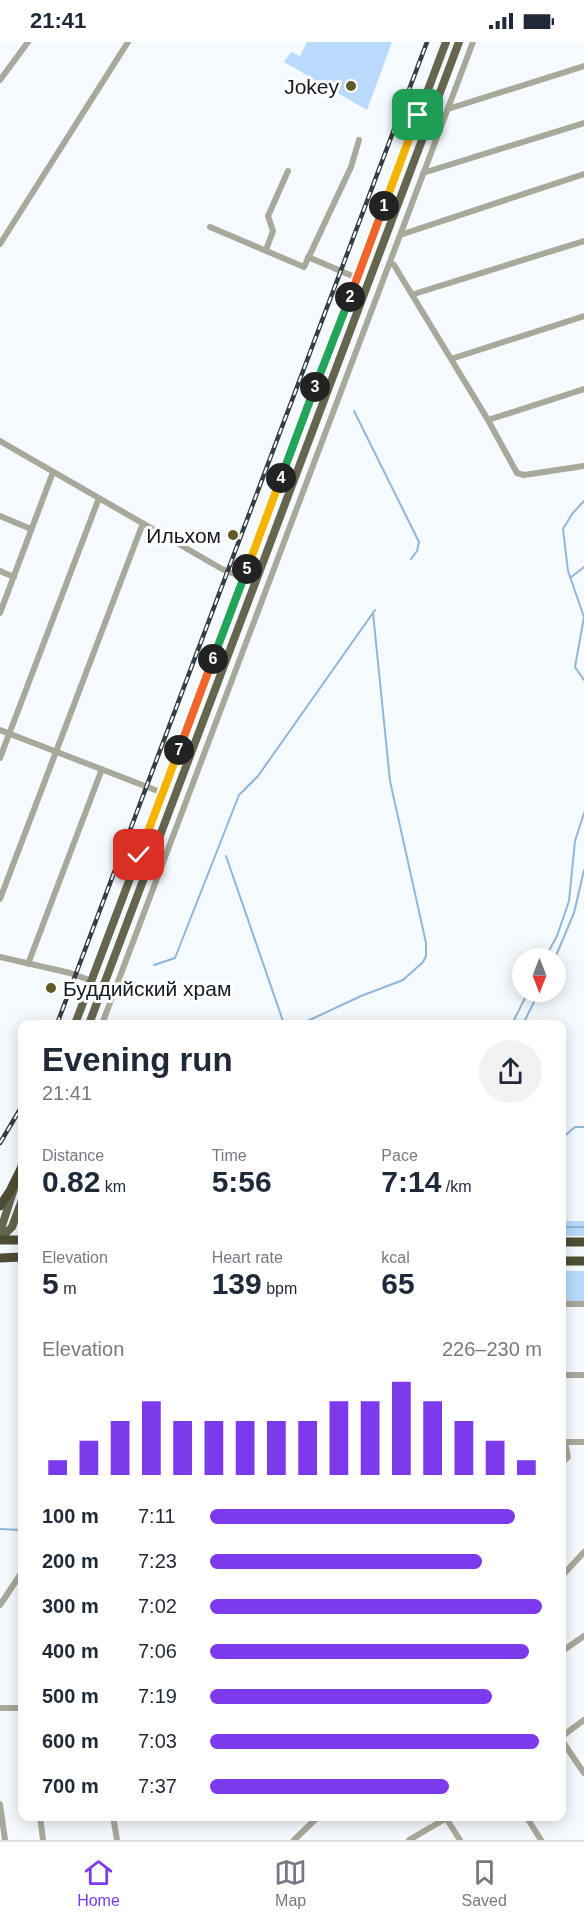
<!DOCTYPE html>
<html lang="en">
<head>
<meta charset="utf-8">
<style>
	:root { --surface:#fff; --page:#f2f2f3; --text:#1f2937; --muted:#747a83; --line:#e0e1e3; --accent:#7c3aed }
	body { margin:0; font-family:Arial,sans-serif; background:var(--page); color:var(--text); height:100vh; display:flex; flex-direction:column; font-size:22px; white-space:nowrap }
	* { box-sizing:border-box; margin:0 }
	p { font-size:20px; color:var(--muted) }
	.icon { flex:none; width:33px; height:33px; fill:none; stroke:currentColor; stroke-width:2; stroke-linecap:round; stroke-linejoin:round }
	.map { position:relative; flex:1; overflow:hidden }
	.drawer { position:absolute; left:18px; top:978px; width:548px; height:801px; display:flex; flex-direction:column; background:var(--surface); border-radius:12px; box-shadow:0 3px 15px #0003 }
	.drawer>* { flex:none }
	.needle { width:39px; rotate:180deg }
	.controls { position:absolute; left:512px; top:906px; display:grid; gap:12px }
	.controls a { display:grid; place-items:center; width:54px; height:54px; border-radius:50%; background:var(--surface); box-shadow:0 3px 15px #0003; font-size:30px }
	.pin { position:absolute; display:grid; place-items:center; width:51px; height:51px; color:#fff; margin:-26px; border-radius:12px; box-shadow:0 3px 9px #0006 }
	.km { position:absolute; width:30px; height:30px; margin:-15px; border-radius:50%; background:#222; color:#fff; font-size:16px; line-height:30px; text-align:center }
	.round { display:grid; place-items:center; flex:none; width:63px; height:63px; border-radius:32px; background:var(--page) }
	.summary { display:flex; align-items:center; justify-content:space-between; height:102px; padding:0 24px }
	h1 { font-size:33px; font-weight:700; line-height:45px }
	.stats { display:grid; grid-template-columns:repeat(3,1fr); gap:9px; height:102px; padding:6px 24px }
	.stats div { display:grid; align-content:center }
	.stats b { font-size:30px; font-weight:700 }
	.stats small { font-size:16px; font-weight:400 }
	.stats p { font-size:16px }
	.chart { height:168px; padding:12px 24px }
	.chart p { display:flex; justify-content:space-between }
	.chart svg { width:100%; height:108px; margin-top:6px; stroke:var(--accent); stroke-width:6 }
	ul { padding:0 24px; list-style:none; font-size:20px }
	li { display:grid; grid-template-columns:96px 72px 1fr; align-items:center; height:45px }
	li i { height:15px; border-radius:8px; background:var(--accent) }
	.status { display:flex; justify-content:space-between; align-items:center; height:42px; padding:0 30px; background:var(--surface); direction:ltr }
	.status svg { height:16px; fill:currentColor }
	.tabs { display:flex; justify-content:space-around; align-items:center; height:84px; border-top:2px solid var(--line); background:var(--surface); font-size:16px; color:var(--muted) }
	.tabs a { display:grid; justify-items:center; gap:3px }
	.tabs .current { color:var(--accent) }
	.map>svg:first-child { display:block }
	.green { fill:#b9dafb }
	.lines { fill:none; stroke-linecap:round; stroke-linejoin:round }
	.stream { stroke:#90b6d9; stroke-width:2 }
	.minor { stroke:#a8a89b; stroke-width:6 }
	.major { stroke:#66654e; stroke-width:8 }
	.highway { stroke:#4f4d34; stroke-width:9 }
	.rail-casing { stroke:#353d45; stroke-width:4.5 }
	.rail { stroke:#fff; stroke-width:2; stroke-dasharray:7; stroke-linecap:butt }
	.split-1-casing { stroke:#fff; stroke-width:12 }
	.split-2-casing { stroke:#fff; stroke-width:12 }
	.split-3-casing { stroke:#fff; stroke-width:12 }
	.split-4-casing { stroke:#fff; stroke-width:12 }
	.split-5-casing { stroke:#fff; stroke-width:12 }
	.split-6-casing { stroke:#fff; stroke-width:12 }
	.split-7-casing { stroke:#fff; stroke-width:12 }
	.split-8-casing { stroke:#fff; stroke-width:12 }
	.split-1 { stroke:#f5b400; stroke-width:8 }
	.split-2 { stroke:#f0652b; stroke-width:8 }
	.split-3 { stroke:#22a559; stroke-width:8 }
	.split-4 { stroke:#22a559; stroke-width:8 }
	.split-5 { stroke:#f5b400; stroke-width:8 }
	.split-6 { stroke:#22a559; stroke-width:8 }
	.split-7 { stroke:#f0652b; stroke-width:8 }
	.split-8 { stroke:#f5b400; stroke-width:8 }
	.poi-dot { fill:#5e5b27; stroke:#fff; stroke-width:2 }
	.labels { text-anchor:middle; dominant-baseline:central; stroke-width:6; stroke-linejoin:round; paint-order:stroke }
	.poi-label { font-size:21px; fill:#121b23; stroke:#fff; text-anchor:end }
</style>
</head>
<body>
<div class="status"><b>21:41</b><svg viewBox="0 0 49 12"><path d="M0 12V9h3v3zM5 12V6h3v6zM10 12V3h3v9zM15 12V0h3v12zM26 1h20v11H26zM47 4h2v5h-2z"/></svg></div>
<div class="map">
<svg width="584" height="1798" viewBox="0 0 584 1798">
	<rect width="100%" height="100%" fill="#f5faff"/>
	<!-- green -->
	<path class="green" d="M307,0H392L367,68L284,20L291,10L300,14Z
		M561,1179H584V1194H561Z
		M561,1229H584V1259H561Z"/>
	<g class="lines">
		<!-- stream -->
		<path class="stream" d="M354,369L419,500L417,509L411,517
			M584,459L572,472L563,487L568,529L584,575L575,625L584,638
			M570,536L584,525
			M226,814L284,982
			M545,916L557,894L569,859L575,799L584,771
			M555,916L574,871L584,828
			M154,923L175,916L239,753L258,734L375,568
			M301,982L361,954L403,938L423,920L426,914V901L390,739L373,571
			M512,982L528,950
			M523,982L539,950
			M561,1097L575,1085H584
			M561,1185H584
			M0,1487L22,1488"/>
		<!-- minor -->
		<path class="minor" d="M0,38L28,0
			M448,67L584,24
			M423,131L584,81
			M210,185L304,225L351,125L359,98
			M400,193L584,132
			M0,202L128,0
			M266,208L273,189L268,174L288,129
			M308,215L357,236
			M390,221L394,223L488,378L517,431L524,433L584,424
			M414,252L584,199
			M451,317L584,274
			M488,378L584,347
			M0,399L222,527L244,536
			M0,474L31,487
			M0,529L14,535
			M0,571L53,430
			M0,688L163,751
			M0,716L99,456
			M0,857L143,481
			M0,915L70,931L92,939
			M28,922L102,727
			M102,982L473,0
			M561,1262H584
			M561,1333H584
			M562,1400H584
			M561,1422L568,1415L565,1400
			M561,1535L584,1510
			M0,1563L22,1530
			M561,1610L584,1594
			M0,1666H22
			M561,1695L584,1678
			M561,1697L584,1731
			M0,1762L5,1798
			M40,1774L43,1798
			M113,1774L117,1798
			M526,1774L541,1798
			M446,1776L460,1798
			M294,1798L319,1774
			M409,1798L450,1774"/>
		<!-- major -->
		<path class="major" d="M75,982L446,0
			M89,982L459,0
			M0,1190L22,1122
			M0,1197L12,1185L22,1158"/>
		<!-- highway -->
		<path class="highway" d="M0,1164L10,1149L20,1129
			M0,1198H22
			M561,1200H584
			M0,1216L22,1215
			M561,1219H584"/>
		<defs>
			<path id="rail" d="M57,982L427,0
				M0,1101L22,1064"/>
		</defs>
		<!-- rail casing -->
		<use href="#rail" class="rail-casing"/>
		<!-- rail -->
		<use href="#rail" class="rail"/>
	</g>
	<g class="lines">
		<defs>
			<path id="split-1" d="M384,164L418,73"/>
			<path id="split-2" d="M350,255L384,164"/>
			<path id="split-3" d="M315,345L350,255"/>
			<path id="split-4" d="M281,436L315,345"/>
			<path id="split-5" d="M247,527L281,436"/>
			<path id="split-6" d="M213,617L247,527"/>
			<path id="split-7" d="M179,708L213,617"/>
			<path id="split-8" d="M139,813L179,708"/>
		</defs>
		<!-- split-1 casing -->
		<use href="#split-1" class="split-1-casing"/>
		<!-- split-2 casing -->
		<use href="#split-2" class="split-2-casing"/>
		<!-- split-3 casing -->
		<use href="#split-3" class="split-3-casing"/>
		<!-- split-4 casing -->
		<use href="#split-4" class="split-4-casing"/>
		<!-- split-5 casing -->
		<use href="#split-5" class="split-5-casing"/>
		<!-- split-6 casing -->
		<use href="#split-6" class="split-6-casing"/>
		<!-- split-7 casing -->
		<use href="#split-7" class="split-7-casing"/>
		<!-- split-8 casing -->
		<use href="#split-8" class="split-8-casing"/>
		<!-- split-1 -->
		<use href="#split-1" class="split-1"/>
		<!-- split-2 -->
		<use href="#split-2" class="split-2"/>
		<!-- split-3 -->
		<use href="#split-3" class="split-3"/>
		<!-- split-4 -->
		<use href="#split-4" class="split-4"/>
		<!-- split-5 -->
		<use href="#split-5" class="split-5"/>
		<!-- split-6 -->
		<use href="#split-6" class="split-6"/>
		<!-- split-7 -->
		<use href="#split-7" class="split-7"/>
		<!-- split-8 -->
		<use href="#split-8" class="split-8"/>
	</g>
	<!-- markers -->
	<g class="poi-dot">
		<circle cx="351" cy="44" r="6"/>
		<circle cx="233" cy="493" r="6"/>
		<circle cx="51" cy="946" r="6"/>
	</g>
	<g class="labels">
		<!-- poi labels -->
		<g class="poi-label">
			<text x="339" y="44">Jokey</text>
			<text x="221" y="493">Ильхом</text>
			<text x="63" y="946" text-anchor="start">Буддийский храм</text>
		</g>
	</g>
</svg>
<div class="controls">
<a><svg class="needle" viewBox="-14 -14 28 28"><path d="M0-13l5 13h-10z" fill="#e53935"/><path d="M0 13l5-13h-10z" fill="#747a83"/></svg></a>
</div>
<div class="pin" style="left:418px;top:73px;background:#1e9e55"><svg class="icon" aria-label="arrive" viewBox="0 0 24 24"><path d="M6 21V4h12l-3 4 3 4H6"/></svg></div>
<div class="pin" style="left:139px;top:813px;background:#d93025"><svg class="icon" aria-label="check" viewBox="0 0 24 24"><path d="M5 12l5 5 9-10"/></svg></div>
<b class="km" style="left:384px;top:164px">1</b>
<b class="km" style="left:350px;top:255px">2</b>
<b class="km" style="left:315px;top:345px">3</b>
<b class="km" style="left:281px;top:436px">4</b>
<b class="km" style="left:247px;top:527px">5</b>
<b class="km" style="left:213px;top:617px">6</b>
<b class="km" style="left:179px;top:708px">7</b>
<section class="drawer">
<div class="summary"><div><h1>Evening run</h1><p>21:41</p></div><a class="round"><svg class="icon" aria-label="share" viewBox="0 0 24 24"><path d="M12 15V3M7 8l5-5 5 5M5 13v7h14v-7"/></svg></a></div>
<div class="stats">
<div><p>Distance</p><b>0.82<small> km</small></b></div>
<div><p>Time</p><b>5:56</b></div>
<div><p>Pace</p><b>7:14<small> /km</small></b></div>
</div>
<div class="stats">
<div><p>Elevation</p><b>5<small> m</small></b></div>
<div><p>Heart rate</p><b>139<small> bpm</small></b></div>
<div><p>kcal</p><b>65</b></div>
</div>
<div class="chart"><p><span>Elevation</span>226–230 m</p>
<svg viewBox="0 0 160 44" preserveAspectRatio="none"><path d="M5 44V38M15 44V30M25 44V22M35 44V14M45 44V22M55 44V22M65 44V22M75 44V22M85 44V22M95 44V14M105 44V14M115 44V6M125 44V14M135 44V22M145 44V30M155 44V38"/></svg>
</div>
<ul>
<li><b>100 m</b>7:11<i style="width:92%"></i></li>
<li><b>200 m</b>7:23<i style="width:82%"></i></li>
<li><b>300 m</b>7:02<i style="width:100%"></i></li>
<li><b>400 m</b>7:06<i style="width:96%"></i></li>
<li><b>500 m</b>7:19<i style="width:85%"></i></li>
<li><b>600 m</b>7:03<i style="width:99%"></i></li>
<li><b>700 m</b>7:37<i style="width:72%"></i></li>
</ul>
</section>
</div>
<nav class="tabs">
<a class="current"><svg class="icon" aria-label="home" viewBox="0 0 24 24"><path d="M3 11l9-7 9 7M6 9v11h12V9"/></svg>Home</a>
<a><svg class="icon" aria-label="map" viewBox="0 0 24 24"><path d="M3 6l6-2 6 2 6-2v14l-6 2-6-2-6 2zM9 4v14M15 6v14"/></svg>Map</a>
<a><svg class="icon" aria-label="saved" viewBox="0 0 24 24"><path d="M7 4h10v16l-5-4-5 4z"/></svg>Saved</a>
</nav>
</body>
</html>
